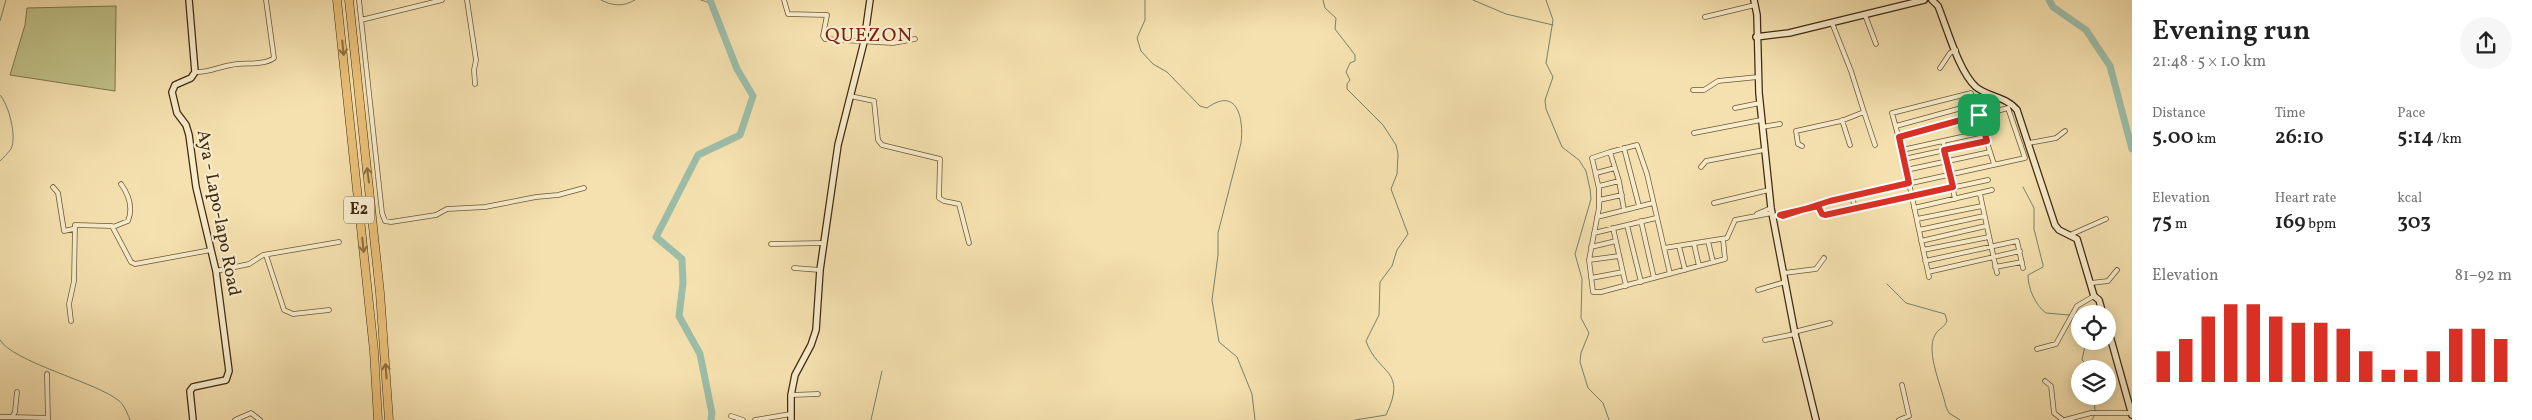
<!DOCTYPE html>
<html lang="en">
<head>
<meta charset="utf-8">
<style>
	:root { --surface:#fff; --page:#f6f6f6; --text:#222; --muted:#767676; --accent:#d93025 }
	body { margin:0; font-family:Vollkorn,serif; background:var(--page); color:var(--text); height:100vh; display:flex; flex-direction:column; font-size:19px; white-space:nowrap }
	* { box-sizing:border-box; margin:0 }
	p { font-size:16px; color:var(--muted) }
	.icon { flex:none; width:28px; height:28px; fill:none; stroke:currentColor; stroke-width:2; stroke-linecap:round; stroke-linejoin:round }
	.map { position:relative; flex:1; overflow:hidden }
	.side { display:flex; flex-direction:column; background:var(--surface); width:400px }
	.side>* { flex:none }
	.tools { position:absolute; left:2071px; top:305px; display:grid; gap:10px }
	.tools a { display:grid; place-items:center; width:45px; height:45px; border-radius:50%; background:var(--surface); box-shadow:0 2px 12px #0003; font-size:25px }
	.pin { position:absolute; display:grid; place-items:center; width:42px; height:42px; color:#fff; margin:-21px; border-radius:10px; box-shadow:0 2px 8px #0006 }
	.round { display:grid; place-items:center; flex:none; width:52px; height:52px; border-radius:26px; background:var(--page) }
	.summary { display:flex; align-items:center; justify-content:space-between; height:85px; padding:0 20px }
	h1 { font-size:28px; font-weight:600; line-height:38px }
	.metrics { display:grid; grid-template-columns:repeat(3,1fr); gap:8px; height:85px; padding:5px 20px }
	.metrics div { display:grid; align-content:center }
	.metrics b { font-size:21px; font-weight:600 }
	.metrics small { font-size:14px; font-weight:400 }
	.metrics p { font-size:14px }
	.chart { height:140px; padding:10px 20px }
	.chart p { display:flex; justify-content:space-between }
	.chart svg { width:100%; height:90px; margin-top:5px; stroke:var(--accent); stroke-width:6 }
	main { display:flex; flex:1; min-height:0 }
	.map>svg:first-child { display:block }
	.green { fill:#c0c288; stroke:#80764e }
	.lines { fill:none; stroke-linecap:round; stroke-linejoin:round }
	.stream { stroke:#77836e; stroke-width:1 }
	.river { stroke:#9cbeaa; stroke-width:7 }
	.street-casing { stroke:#6c583a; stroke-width:5.5 }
	.secondary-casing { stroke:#3f2a13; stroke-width:8 }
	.highway-casing { stroke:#3f2a13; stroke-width:9 }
	.street { stroke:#f8eccb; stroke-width:4 }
	.secondary { stroke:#f8eccb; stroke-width:5.5 }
	.highway { stroke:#eac078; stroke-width:8 }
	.oneway { stroke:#8c6e40 }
	.route-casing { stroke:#fff; stroke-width:10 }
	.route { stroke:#d93025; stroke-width:6 }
	.labels { text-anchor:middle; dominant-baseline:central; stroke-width:4.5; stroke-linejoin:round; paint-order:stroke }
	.shield { fill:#f8eccb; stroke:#76644a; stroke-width:1 }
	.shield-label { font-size:16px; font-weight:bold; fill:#3f2a13 }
	.street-label { font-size:18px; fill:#3f2a13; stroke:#f8eccb }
	.quarter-label { font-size:20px; letter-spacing:1px; fill:#7a1f14; stroke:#f8eccb }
</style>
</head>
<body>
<main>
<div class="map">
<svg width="2132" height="420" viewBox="0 0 2132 420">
	<rect width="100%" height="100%" fill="#f5e1af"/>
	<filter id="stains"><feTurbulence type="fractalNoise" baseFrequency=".004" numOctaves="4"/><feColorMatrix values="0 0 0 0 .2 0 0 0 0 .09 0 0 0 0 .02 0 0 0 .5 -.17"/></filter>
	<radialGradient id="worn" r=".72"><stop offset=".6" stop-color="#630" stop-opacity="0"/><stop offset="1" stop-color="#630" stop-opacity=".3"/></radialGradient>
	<!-- green -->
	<path class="green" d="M116,6L115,91L10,75L25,25L27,8Z"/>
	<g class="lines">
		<!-- stream -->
		<path class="stream" d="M601,0C613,6 623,7 635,0
			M701,0L710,3
			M1145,0V20L1137,38L1141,51L1153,64L1167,72L1200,106L1207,108C1237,86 1244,118 1241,143L1218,233V255L1212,300L1219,342L1237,357L1252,394L1255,420
			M1323,0L1325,8L1336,18L1335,29L1355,55V61L1350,63L1346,72L1350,80L1347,84V89L1383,125L1396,145L1398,154L1397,174L1391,189L1408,234L1397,250L1392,266L1380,282L1379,315L1366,341C1378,375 1408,369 1386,415L1355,420
			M1473,0L1506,14L1553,25
			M1546,0L1553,20L1546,63L1553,77L1545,100L1546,109L1562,147L1579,160L1586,171L1590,189L1591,199L1575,254L1582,279L1581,318L1589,333L1581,353L1580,362L1588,388L1603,403L1609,420
			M0,21L6,0
			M0,95C9,105 17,137 11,149C8,153 3,158 0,161
			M2023,187L2034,208V229L2043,265V267L2028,275C2028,288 2035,305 2046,313L2069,315
			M1887,284L1906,303L1945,314L1947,321C1944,328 1938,329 1935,335C1925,352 1943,390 1946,407L1949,413L1960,420
			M2073,315L2080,318
			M0,340C13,362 95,382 118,400C123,403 128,414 130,420
			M2086,341L2082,360L2091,369
			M2094,396L2095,411
			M871,420L882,371
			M2092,420L2095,414"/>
		<!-- river -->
		<path class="river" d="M710,0L737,69L753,96L740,135L698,155L656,237L682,259L683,283L679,316L700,354L712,413L711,420
			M2049,0L2053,7L2086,30L2110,66L2132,149"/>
		<defs>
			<path id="street" d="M359,0L382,213L385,221L391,222L436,215L447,209L485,207L536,197L558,195L584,188
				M467,0L476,60L474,70L475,84
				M784,0L788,14L827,15L823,36L825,39L893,43L915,39
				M1865,15L1876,44
				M1705,17L1755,5
				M361,20L442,0
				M1940,68L1950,53L1956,50
				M195,72C208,73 218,67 231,65C244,62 263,66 274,58L266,0
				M1693,90H1704L1718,81L1758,77
				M850,96L874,101L878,140L882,145L940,159L939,198L944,201L959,204L969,243
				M1735,108L1760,103
				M1864,112L1875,145
				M1842,120L1850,145
				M1896,126L1976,104
				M1762,127L1780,124
				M1694,133L1761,120
				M1943,141L1955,199
				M2029,143L2056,138L2065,131
				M1802,146L1798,144L1796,131L1841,121L1864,112L1851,71L1832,23
				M1624,148L1639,206
				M1902,150L1984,132
				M1610,152L1592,158L1599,189V208L1589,260L1593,292H1601L1725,259L1723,239
				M1904,159L1987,141
				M1701,167L1706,161L1764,150
				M1906,170L1990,152
				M1596,173L1615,168
				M1599,186L1619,181
				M53,187L58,193L64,231L73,229
				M1980,194L1997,273
				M1852,196L1855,209
				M1599,200L1622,195
				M1714,203L1769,190
				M1818,206L1821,214L1825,215L1988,180
				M1914,208L1992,190
				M1624,210L1619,181L1610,152L1637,145L1647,174L1664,248L1727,238L1735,220L1772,213
				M1757,214L1771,208
				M1597,217L1653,203
				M1772,217L1818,206L1830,201L2025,158L2008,108L1899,137
				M1917,219L1982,206
				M1641,221L1654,278
				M1627,225L1641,282
				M113,227L128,221C133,208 129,195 121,184
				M1613,228L1626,286
				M1919,230L1984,216
				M1594,233L1656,218
				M2072,234L2106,219
				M1708,241L1713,262
				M1921,241L1986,226
				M771,244L824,243
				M1694,244L1699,266
				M1679,246L1685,270
				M1591,247L1616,241
				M1664,248L1670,274
				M1923,250L1989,237
				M266,255L284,310L293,314L329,310
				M1589,260L1619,256
				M1925,261L2017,241L2023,268
				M1995,267L2022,262
				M794,268L820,270
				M216,271L249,264L263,255L339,242
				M1928,272L2020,251
				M1784,273L1816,269L1824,258
				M1929,277L1902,150L1892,113L1971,93L1994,164
				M1591,278L1623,272
				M2091,283L2108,281L2117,270
				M1758,290L1785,282
				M71,321L69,304L74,281L75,225L112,226L131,262L135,264L211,250
				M1794,332L1830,323
				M1765,340L1795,334
				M2037,349L2056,344L2077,306L2094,296
				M47,374L48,420
				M2045,381L2051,386L2054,413L2063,420
				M791,395L818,394
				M731,416L743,420
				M0,417H12L15,412L17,392
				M12,417L48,418
				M235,420L251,413L260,420
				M755,420L791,414
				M1899,420L1909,416L1902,385
				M2065,420L2091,413H2131"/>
			<path id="secondary" d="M189,0L195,72L191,78L175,85L172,92L177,113L186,125L189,135L196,187L216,271L229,371L226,380L193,387L190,391L193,420
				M1754,0L1757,15L1759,93L1771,208L1795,334L1816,420
				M1932,0L1938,6C1947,28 1959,72 1976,87C1988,97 2007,97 2017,110L2055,225L2059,230L2077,239L2094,296L2099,300L2103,314
				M1756,37L1789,33L1924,0
				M2108,329L2132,415
				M791,420V395L795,375L811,345L816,330L820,270L838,145L864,42L870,0"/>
			<path id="highway" d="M337,0L374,351L378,420
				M349,0L380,293L389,420"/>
		</defs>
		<!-- street casing -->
		<use href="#street" class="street-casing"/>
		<!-- secondary casing -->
		<use href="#secondary" class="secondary-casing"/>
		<!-- highway casing -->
		<use href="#highway" class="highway-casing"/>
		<!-- street -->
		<use href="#street" class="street"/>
		<!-- secondary -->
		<use href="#secondary" class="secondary"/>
		<!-- highway -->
		<use href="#highway" class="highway"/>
	</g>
	<!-- one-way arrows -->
	<defs><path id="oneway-shaft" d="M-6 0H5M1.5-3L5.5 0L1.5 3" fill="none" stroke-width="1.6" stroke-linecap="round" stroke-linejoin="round" transform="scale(1.25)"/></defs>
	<g class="oneway">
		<use href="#oneway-shaft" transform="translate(343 48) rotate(84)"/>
		<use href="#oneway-shaft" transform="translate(368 175) rotate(-97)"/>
		<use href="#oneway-shaft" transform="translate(363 245) rotate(84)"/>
		<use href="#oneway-shaft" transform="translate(386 371) rotate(-94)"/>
	</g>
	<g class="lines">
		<defs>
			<path id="route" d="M1979,115L1899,137L1909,183L1830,201L1783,216L1780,215L1818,206L1822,214L1825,215L1953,187L1944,150L1987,141L1979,115"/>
		</defs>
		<!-- route casing -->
		<use href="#route" class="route-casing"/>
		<!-- route -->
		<use href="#route" class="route"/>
	</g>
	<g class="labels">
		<!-- shield labels -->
		<rect class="shield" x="344" y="196.5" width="30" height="27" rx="4"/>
		<g class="shield-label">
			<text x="359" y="210">E2</text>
		</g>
		<!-- street labels -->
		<g class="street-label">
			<text transform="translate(218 213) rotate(79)">Aya - Lapo-lapo Road</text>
		</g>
		<!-- quarter labels -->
		<g class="quarter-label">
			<text x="869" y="36">QUEZON</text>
		</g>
	</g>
	<rect width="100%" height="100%" filter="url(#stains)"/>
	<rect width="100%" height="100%" fill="url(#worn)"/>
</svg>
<div class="tools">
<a><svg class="icon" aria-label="locate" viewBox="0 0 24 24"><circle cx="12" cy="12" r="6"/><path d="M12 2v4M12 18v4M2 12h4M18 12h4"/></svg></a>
<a><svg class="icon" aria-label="layers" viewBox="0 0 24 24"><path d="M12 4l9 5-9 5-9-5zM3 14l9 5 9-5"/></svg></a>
</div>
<div class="pin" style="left:1979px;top:115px;background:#1e9e55"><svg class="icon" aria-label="arrive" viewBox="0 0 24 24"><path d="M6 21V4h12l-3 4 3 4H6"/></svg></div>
</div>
<section class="side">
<div class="summary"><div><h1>Evening run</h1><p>21:48 · 5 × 1.0 km</p></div><a class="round"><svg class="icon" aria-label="share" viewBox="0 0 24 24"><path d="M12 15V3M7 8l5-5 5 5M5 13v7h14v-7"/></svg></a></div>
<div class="metrics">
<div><p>Distance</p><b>5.00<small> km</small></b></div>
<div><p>Time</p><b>26:10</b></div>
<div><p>Pace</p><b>5:14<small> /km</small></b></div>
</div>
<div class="metrics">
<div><p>Elevation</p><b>75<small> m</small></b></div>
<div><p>Heart rate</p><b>169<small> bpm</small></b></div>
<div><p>kcal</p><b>303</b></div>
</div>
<div class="chart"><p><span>Elevation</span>81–92 m</p>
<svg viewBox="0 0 160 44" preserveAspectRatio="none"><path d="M5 44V29M15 44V23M25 44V12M35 44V6M45 44V6M55 44V12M65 44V15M75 44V15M85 44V18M95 44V29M105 44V38M115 44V38M125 44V29M135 44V18M145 44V18M155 44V23"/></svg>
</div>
</section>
</main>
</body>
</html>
